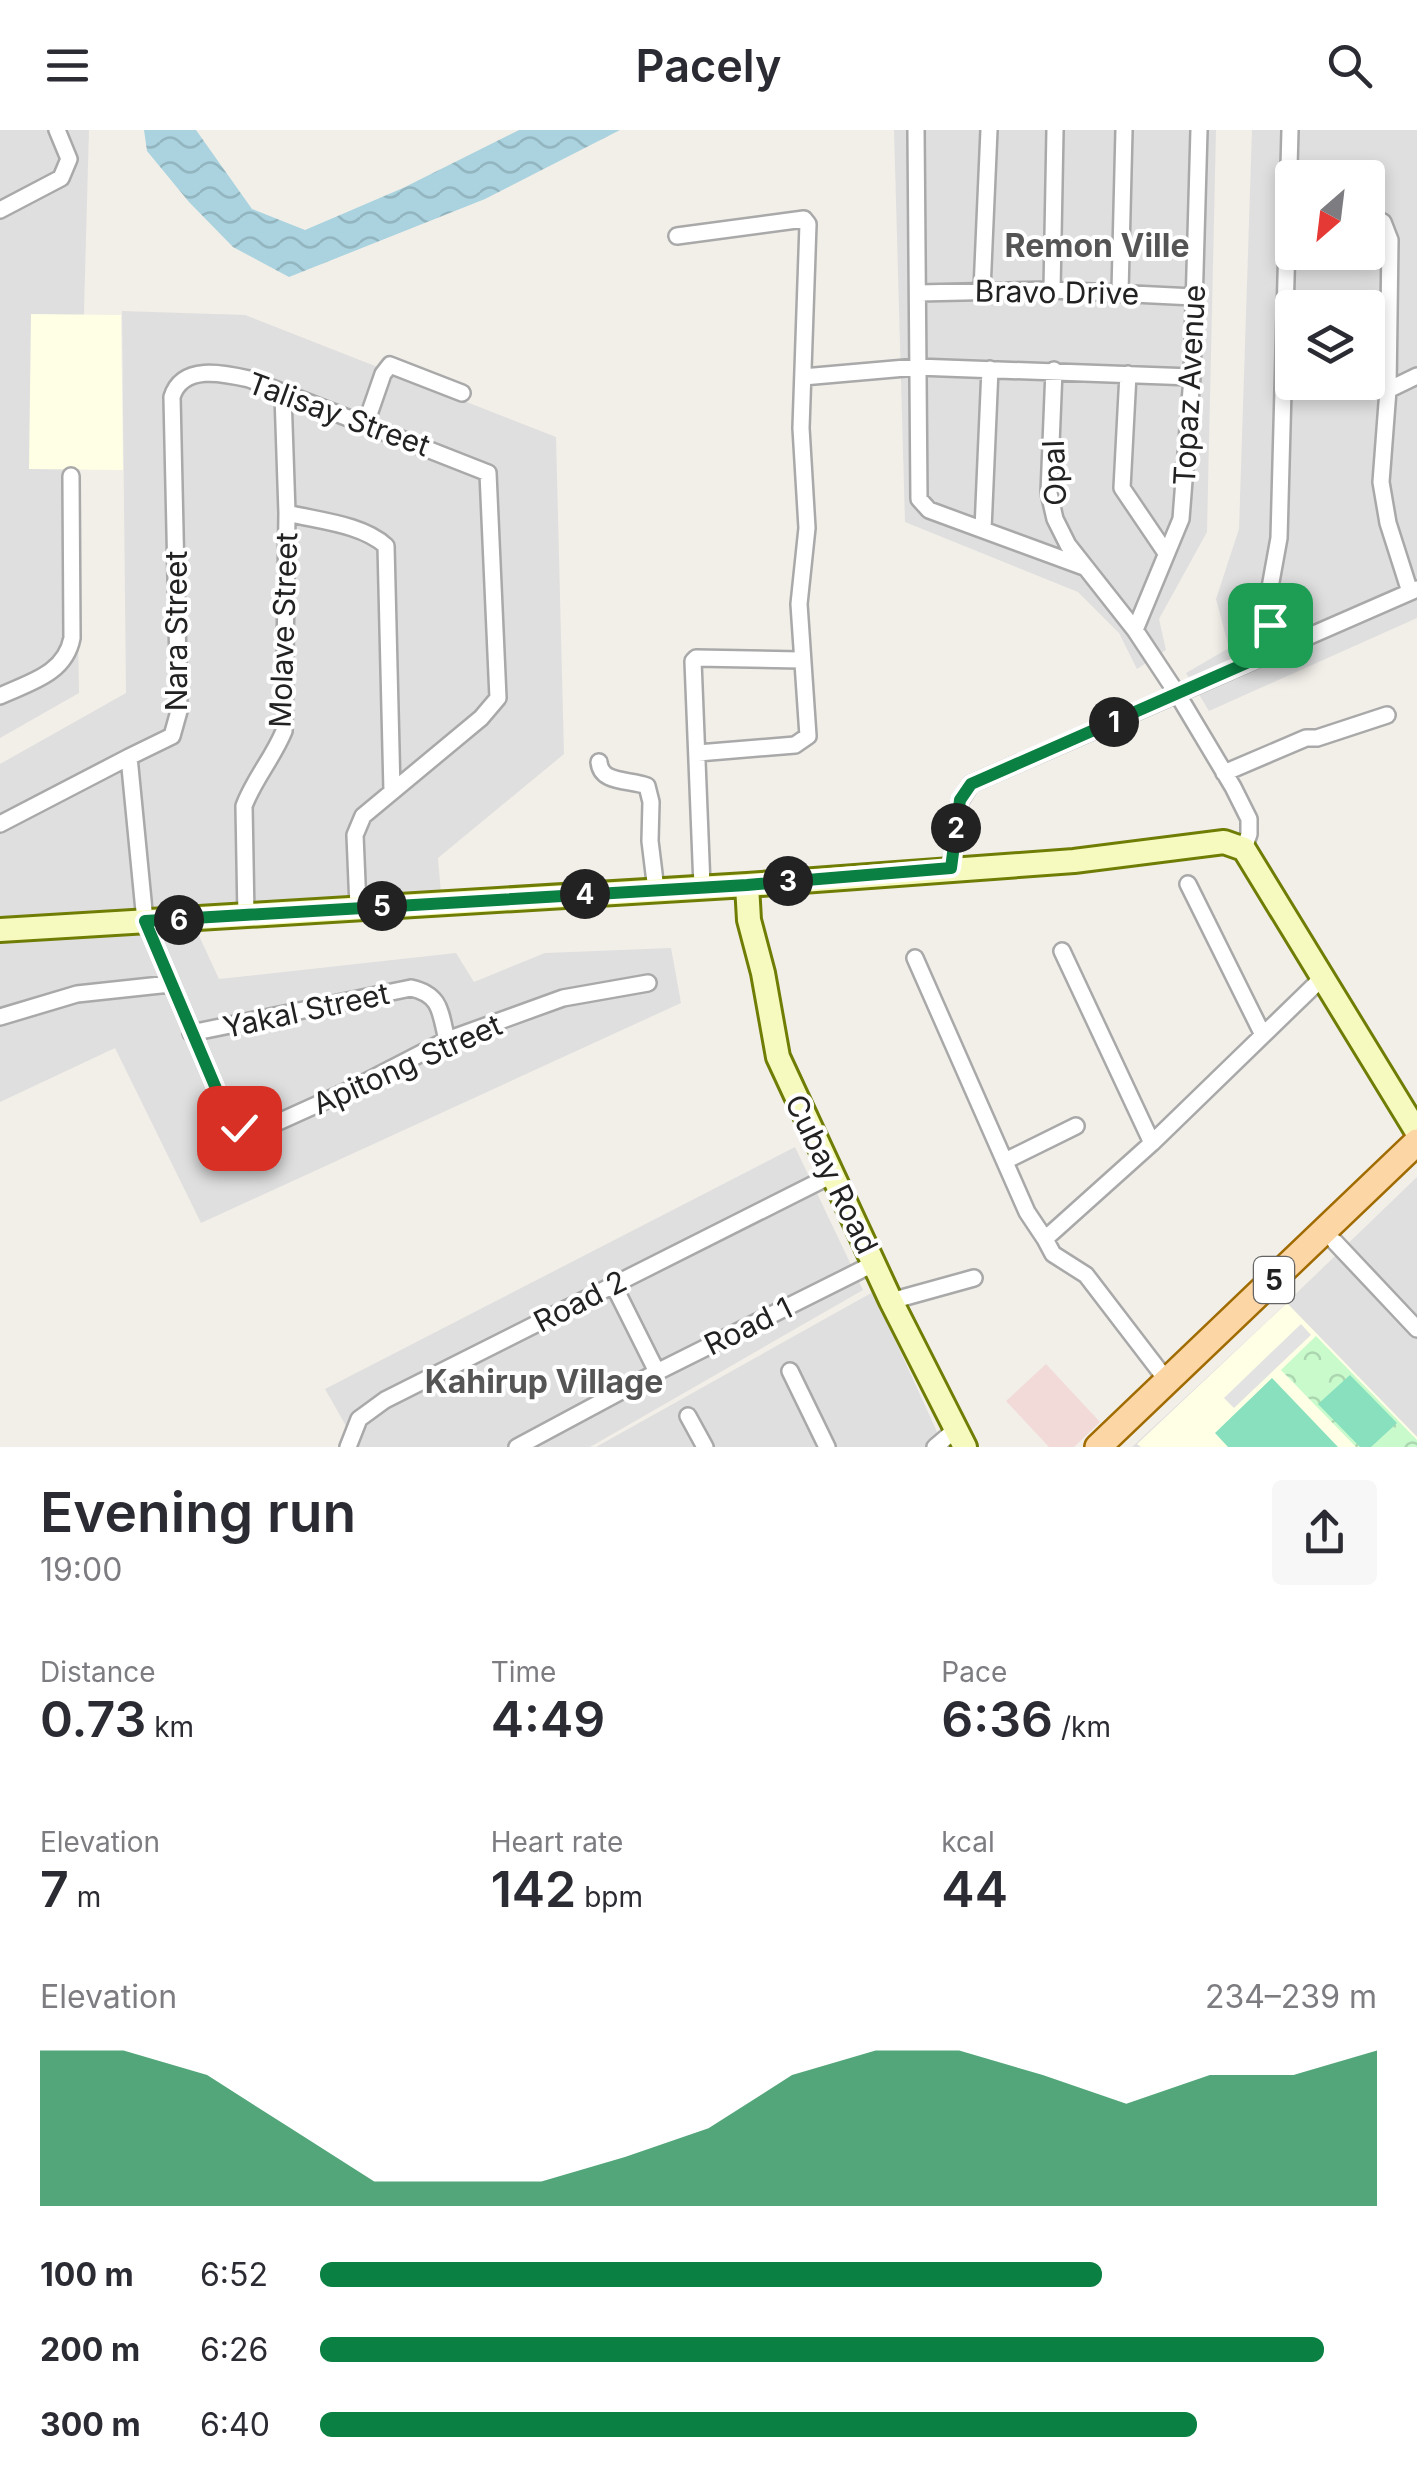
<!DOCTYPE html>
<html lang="en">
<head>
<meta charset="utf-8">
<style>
	:root { --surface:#fff; --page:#f7f7f7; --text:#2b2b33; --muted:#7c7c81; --accent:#0b8043 }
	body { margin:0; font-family:Inter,sans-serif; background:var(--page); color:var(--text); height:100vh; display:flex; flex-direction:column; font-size:38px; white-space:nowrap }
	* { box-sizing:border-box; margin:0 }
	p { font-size:32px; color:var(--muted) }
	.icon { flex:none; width:55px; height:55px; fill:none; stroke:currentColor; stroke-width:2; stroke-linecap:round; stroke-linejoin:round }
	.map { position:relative; height:1317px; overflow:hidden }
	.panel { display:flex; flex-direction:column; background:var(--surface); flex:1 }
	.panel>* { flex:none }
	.needle { width:65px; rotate:208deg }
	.buttons { position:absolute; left:1275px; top:30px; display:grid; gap:20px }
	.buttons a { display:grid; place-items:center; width:110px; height:110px; border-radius:10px; background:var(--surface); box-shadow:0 5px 15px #0003; font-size:50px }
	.pin { position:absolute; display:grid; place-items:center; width:85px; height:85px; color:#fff; margin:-42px; border-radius:20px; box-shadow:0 5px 15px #0006 }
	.km { position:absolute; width:50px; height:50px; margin:-25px; border-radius:50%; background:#222; color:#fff; font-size:28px; line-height:50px; text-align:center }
	.round { display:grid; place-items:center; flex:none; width:105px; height:105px; border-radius:10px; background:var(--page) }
	.head { display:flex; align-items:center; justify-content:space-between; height:170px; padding:0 40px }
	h1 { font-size:55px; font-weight:600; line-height:75px }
	.stats { display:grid; grid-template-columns:repeat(3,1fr); gap:15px; height:170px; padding:10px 40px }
	.stats div { display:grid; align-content:center }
	.stats b { font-size:50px; font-weight:600 }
	.stats small { font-size:28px; font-weight:400 }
	.stats p { font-size:28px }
	.chart { height:280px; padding:20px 40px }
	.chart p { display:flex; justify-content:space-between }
	.chart svg { width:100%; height:180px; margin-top:10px; fill:var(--accent); opacity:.7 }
	ul { padding:0 40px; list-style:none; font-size:32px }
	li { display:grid; grid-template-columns:160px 120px 1fr; align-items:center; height:75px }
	li i { height:25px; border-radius:12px; background:var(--accent) }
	header { display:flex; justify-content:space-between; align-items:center; height:130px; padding:0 40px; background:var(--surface); font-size:45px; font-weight:600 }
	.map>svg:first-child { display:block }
	.residential { fill:#e0dfdf; fill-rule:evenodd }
	.commercial { fill:#f2dad9 }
	.education { fill:#ffffe5 }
	.park { fill:url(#park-crowns) }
	.pitch { fill:#88e0be }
	.parking { fill:#e2e2e2 }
	.water { fill:url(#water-waves) }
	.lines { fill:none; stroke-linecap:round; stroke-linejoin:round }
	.street-casing { stroke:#a9a9a9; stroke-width:20 }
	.secondary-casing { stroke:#707d05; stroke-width:28 }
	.primary-casing { stroke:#a06b00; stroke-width:30 }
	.street { stroke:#fff; stroke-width:15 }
	.secondary { stroke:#f7fabf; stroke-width:22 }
	.primary { stroke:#fcd6a4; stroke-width:25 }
	.route-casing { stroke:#fff; stroke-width:20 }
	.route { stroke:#0b8043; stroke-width:12 }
	.labels { text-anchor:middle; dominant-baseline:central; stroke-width:8; stroke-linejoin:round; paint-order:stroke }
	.shield { fill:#fff; stroke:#646464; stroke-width:2.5 }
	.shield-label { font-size:28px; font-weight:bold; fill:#222 }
	.street-label { font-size:30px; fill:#222; stroke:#fff }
	.neighbourhood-label { font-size:32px; font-weight:bold; fill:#555; stroke:#fff }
</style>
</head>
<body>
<header><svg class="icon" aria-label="menu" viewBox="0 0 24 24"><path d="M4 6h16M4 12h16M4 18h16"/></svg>Pacely<svg class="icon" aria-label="search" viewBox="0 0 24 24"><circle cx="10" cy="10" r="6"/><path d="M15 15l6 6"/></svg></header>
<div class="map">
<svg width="1417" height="1317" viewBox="0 0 1417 1317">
	<defs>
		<pattern id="park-crowns" width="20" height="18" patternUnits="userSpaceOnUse" patternTransform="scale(2.5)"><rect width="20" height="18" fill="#c8facc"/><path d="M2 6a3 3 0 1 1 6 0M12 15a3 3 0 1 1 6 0" fill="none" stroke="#acd6af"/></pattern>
		<pattern id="water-waves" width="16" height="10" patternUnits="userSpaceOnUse" patternTransform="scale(2.5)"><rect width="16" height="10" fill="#aad3df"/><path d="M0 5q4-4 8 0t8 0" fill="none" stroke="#92b5bf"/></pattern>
	</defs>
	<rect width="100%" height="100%" fill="#f2efe9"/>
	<!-- residential -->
	<path class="residential" d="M0,0H89L77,432L79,563L0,608Z
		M894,0H1216L1207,402L1159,489L1166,520L1137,539L1119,503L1078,462L905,392Z
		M1252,0H1417V488L1209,581L1186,543L1229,518L1216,469L1239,399ZM1292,48H1368V122H1292ZM1292,178H1368V252H1292Z
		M122,181L245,185L556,307L564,624L438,728L441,764L188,782L219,849L456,823L474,852L545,823L671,818L681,873L201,1093L115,918L0,972V634L126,563Z
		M795,1017L863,1160L590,1317H358L325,1259Z
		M1417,1047V1317H1132L1277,1182Z
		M873,1162L944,1317H596Z"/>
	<!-- commercial -->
	<path class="commercial" d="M1046,1234L1100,1292L1074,1317H1049L1006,1271Z"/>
	<!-- education -->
	<path class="education" d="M31,184L121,185L123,340L29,339Z
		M1287,1173L1417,1307V1317H1141L1137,1314Z"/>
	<!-- park -->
	<path class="park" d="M1316,1206L1417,1310V1317H1356L1281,1240Z"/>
	<!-- pitch -->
	<path class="pitch" d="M1350,1245L1397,1293L1371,1317H1360L1318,1274Z
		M1272,1248L1338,1317H1228L1215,1303Z"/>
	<!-- parking -->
	<path class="parking" d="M1301,1194L1311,1205L1234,1278L1224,1268Z"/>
	<!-- water -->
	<path class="water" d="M144,0H196L252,79L305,100L403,58L519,0H620L485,69L289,147L233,117L189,72L147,21Z"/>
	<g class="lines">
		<defs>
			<path id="street" d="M916,0L919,369L929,380L1084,437
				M0,80L61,48L69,29L57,0
				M1368,86L1383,92L1390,110L1388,260L1381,352L1388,393L1410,462
				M677,106L804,89L808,94L801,298L807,398L799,474L808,606L795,615L698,623
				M982,160L989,0
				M1052,160L1055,0
				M1120,162L1124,0
				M919,163L1052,160L1194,167
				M1054,240L1049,363L1055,389L1068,415L1135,500L1178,565L1233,657L1249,689V704L1244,719
				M1128,244L1122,358L1166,423
				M803,247L917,237L1192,247
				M1388,260L1417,246
				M366,293L383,244L390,235L462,263
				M287,383C319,391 362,394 386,416L392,661
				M983,399L990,239
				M1135,500L1181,389L1192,247L1199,0
				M1276,520L1267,474L1279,408L1290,0
				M0,566C30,552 65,544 72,508L71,346
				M599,632C601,654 629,649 647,656L651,672L650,711L656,760
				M1224,643L1306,608H1317L1387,585
				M0,694L129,627
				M951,738L960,671L971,654L1417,459
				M1188,754L1263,905
				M702,756L693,531L696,528L800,530
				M358,777L355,705L363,686L481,588L498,568L488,343L249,249C223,243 182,234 172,267L179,581L172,606L129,627L145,791L229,989L239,998L252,1000L274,994L358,956L447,910L563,868L648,853
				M246,787L244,676C254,649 273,628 284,601L287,383L283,265
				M1062,821L1152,1013
				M915,828L1027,1082L1045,1109
				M0,887L77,864L170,854
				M191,903L411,858C442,865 440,883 447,910
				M1005,1031L1076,996
				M1335,1112L1417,1199
				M613,1154L657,1242
				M891,1171L974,1148
				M790,1241L827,1317
				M1168,1252L1086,1145L1053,1124L1045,1109L1152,1013L1321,849
				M688,1286L705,1317
				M348,1317L359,1289L385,1270L832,1045
				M517,1317L657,1242L875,1133
				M935,1317L955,1300"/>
			<path id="secondary" d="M747,755L749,790L763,843L778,927L891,1171L965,1317
				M0,800L747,755L1074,731L1224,712L1244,719L1417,1002"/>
			<path id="primary" d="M1098,1317L1417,1012"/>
		</defs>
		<!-- street casing -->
		<use href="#street" class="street-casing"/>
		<!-- secondary casing -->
		<use href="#secondary" class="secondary-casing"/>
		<!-- primary casing -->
		<use href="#primary" class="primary-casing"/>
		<!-- street -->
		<use href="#street" class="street"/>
		<!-- secondary -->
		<use href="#secondary" class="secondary"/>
		<!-- primary -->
		<use href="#primary" class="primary"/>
	</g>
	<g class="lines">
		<defs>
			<path id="route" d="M239,998L229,989L145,791L747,755L951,738L960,670L971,654L1276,520L1270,495"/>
		</defs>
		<!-- route casing -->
		<use href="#route" class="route-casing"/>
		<!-- route -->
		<use href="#route" class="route"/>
	</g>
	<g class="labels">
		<!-- shield labels -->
		<rect class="shield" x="1254" y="1127" width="40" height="46" rx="8"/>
		<g class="shield-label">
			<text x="1274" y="1150">5</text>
		</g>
		<!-- street labels -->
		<g class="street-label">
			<text transform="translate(1057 162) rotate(1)">Bravo Drive</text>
			<text transform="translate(1189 255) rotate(-87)">Topaz Avenue</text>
			<text transform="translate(339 284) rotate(20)">Talisay Street</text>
			<text transform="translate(1054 343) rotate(-92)">Opal</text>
			<text transform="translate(283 500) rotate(-88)">Molave Street</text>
			<text transform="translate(176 501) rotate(-90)">Nara Street</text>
			<text transform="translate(306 880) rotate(-12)">Yakal Street</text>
			<text transform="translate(407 934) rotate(-24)">Apitong Street</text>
			<text transform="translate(832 1044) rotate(64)">Cubay Road</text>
			<text transform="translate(580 1171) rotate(-27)">Road 2</text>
			<text transform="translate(748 1196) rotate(-26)">Road 1</text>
		</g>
		<!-- neighbourhood labels -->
		<g class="neighbourhood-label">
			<text x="1097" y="115">Remon Ville</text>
			<text x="544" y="1251">Kahirup Village</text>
		</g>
	</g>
</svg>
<div class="buttons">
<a><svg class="needle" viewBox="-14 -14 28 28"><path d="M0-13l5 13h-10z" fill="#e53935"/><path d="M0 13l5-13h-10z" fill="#7c7c81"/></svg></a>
<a><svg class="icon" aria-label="layers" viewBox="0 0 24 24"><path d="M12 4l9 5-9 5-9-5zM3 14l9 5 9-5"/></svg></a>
</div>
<div class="pin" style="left:1270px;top:495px;background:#1e9e55"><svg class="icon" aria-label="arrive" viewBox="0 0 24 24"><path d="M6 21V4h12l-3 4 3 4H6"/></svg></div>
<div class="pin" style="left:239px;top:998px;background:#d93025"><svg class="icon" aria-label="check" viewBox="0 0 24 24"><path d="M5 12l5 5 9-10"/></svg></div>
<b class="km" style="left:1114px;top:592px">1</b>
<b class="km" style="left:956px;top:698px">2</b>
<b class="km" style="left:788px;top:751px">3</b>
<b class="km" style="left:585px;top:764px">4</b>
<b class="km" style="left:382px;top:776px">5</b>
<b class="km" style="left:179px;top:790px">6</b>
</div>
<section class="panel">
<div class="head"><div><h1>Evening run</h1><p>19:00</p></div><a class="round"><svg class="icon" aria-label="share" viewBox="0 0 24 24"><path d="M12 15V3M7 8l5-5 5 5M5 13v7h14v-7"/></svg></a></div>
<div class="stats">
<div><p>Distance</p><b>0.73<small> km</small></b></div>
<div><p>Time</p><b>4:49</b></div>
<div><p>Pace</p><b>6:36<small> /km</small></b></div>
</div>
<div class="stats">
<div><p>Elevation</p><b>7<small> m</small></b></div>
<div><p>Heart rate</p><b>142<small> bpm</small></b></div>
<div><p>kcal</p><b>44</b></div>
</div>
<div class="chart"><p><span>Elevation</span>234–239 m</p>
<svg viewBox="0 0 160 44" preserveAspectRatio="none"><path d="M0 44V6L10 6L20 12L30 25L40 38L50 38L60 38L70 32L80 25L90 12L100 6L110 6L120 12L130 19L140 12L150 12L160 6V44z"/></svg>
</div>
<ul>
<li><b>100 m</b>6:52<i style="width:74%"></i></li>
<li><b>200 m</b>6:26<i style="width:95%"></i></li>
<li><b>300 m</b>6:40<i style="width:83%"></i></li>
</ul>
</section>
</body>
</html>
